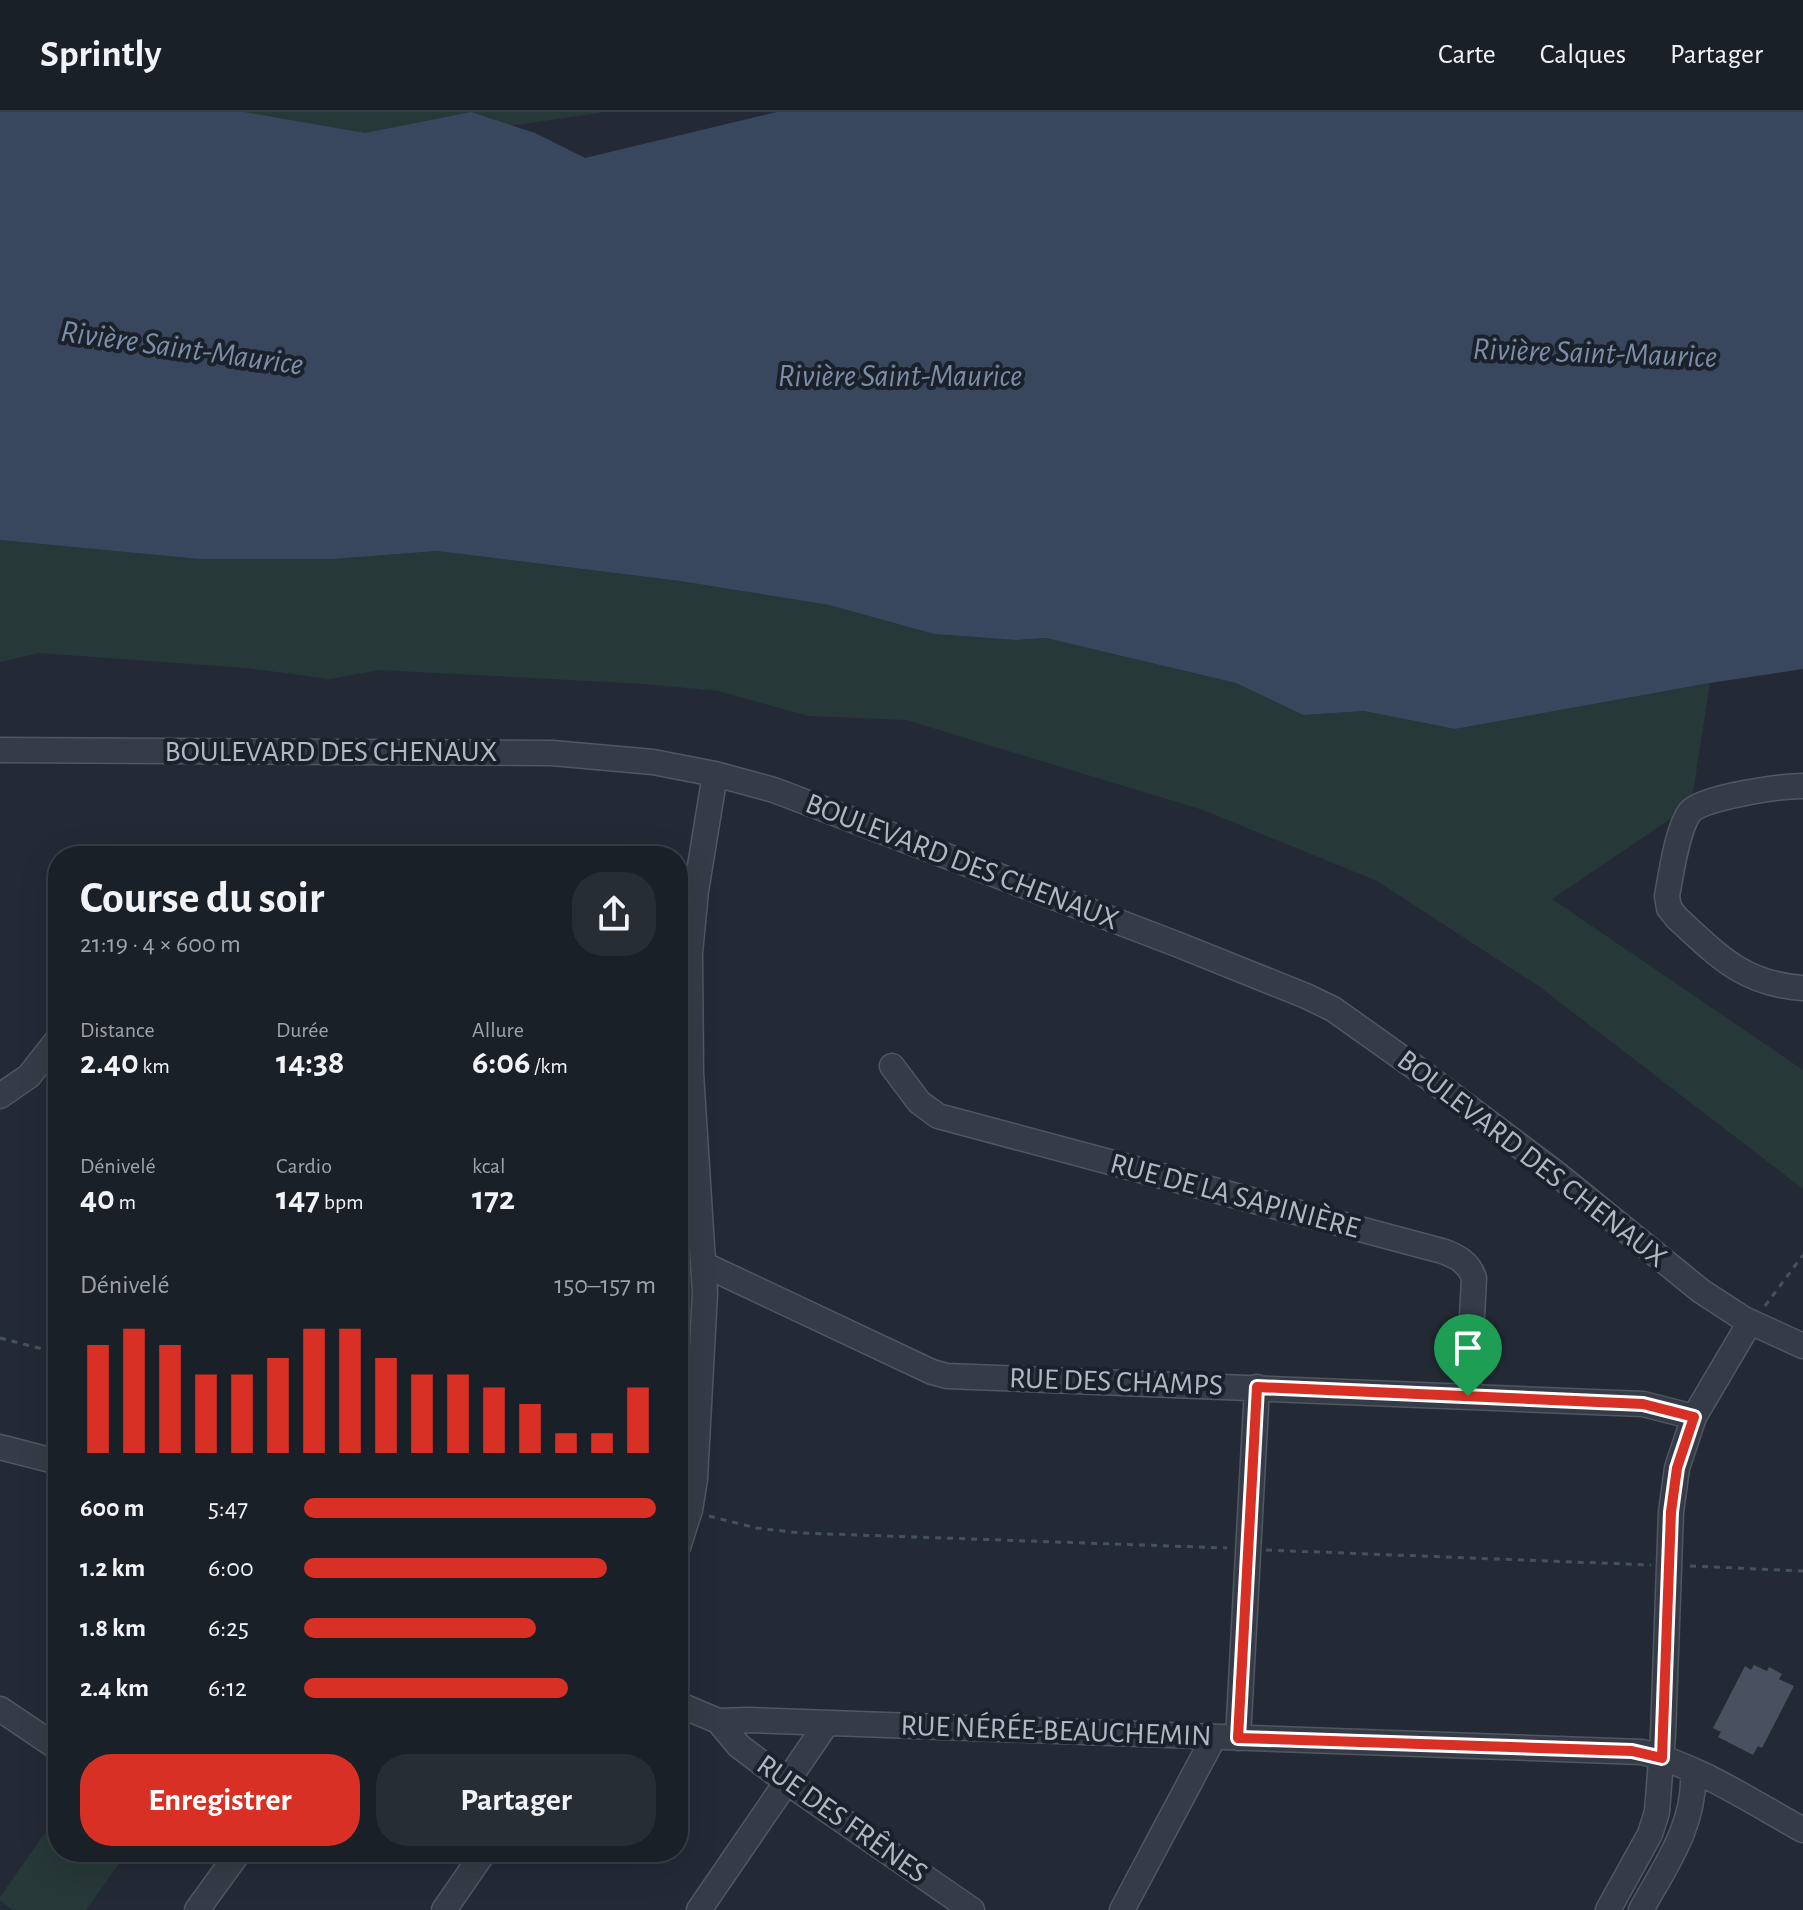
<!DOCTYPE html>
<html lang="fr">
<head>
<meta charset="utf-8">
<style>
	:root { --surface:#1a2028; --page:#272d34; --text:#f1f3f6; --muted:#9fa3a8; --line:#383e45; --accent:#d93025 }
	body { margin:0; font-family:"Alegreya Sans",sans-serif; background:var(--page); color:var(--text); height:100vh; display:flex; flex-direction:column; font-size:30px; white-space:nowrap }
	* { box-sizing:border-box; margin:0 }
	p { font-size:26px; color:var(--muted) }
	.icon { flex:none; width:44px; height:44px; fill:none; stroke:currentColor; stroke-width:2; stroke-linecap:round; stroke-linejoin:round }
	.map { position:relative; flex:1; overflow:hidden }
	.details { position:absolute; left:48px; top:734px; width:640px; height:1016px; display:flex; flex-direction:column; background:var(--surface); border-radius:32px; box-shadow:0 8px 32px #0002,0 0 0 2px var(--line) }
	.details>* { flex:none }
	.pin { position:absolute; display:grid; place-items:center; width:68px; height:68px; color:#fff; margin:-82px -34px; border-radius:50% 50% 50% 0; rotate:-45deg; box-shadow:0 0 8px #0007 }
	.pin .icon { rotate:45deg }
	.round { display:grid; place-items:center; flex:none; width:84px; height:84px; border-radius:32px; background:var(--page) }
	.summary { display:flex; align-items:center; justify-content:space-between; height:136px; padding:0 32px }
	h1 { font-size:44px; font-weight:700; line-height:60px }
	.stats { display:grid; grid-template-columns:repeat(3,1fr); gap:12px; height:136px; padding:8px 32px }
	.stats div { display:grid; align-content:center }
	.stats b { font-size:34px; font-weight:700 }
	.stats small { font-size:22px; font-weight:400 }
	.stats p { font-size:22px }
	.chart { height:224px; padding:16px 32px }
	.chart p { display:flex; justify-content:space-between }
	.chart svg { width:100%; height:144px; margin-top:8px; stroke:var(--accent); stroke-width:6 }
	.cta { display:flex; gap:16px; margin-top:auto; padding:16px 32px }
	.cta a { flex:1; height:92px; border-radius:32px; background:var(--accent); color:#fff; font-size:32px; font-weight:700; line-height:92px; text-align:center }
	.cta a+a { background:var(--page); color:var(--text) }
	ul { padding:0 32px; list-style:none; font-size:26px }
	li { display:grid; grid-template-columns:128px 96px 1fr; align-items:center; height:60px }
	li i { height:20px; border-radius:10px; background:var(--accent) }
	header { display:flex; align-items:center; gap:48px; box-sizing:border-box; height:112px; padding:0 40px; background:var(--surface); border-bottom:2px solid var(--line) }
	header strong { font-size:38px }
	nav { display:flex; gap:44px; margin-inline-start:auto; font-size:28px }
	.map>svg:first-child { display:block }
	.green { fill:#273839 }
	.water { fill:#39475e }
	.building { fill:#495160 }
	.lines { fill:none; stroke-linecap:round; stroke-linejoin:round }
	.minor-casing { stroke:#515761; stroke-width:27 }
	.path { stroke:#445357; stroke-width:3; stroke-dasharray:6 6; stroke-linecap:butt }
	.minor { stroke:#363c47; stroke-width:24 }
	.route-casing { stroke:#fff; stroke-width:16 }
	.route { stroke:#d93025; stroke-width:10 }
	.labels { text-anchor:middle; dominant-baseline:central; stroke-width:8; stroke-linejoin:round; paint-order:stroke }
	.street-label { font-size:30px; fill:#b1b7c3; stroke:#1b212b }
	.water-label { font-size:32px; font-style:italic; fill:#7c8da9; stroke:#1b212b }
</style>
</head>
<body>
<header>
<strong>Sprintly</strong>
<nav><a>Carte</a><a>Calques</a><a>Partager</a></nav>
</header>
<div class="map">
<svg width="1803" height="1798" viewBox="0 0 1803 1798">
	<rect width="100%" height="100%" fill="#232a36"/>
	<!-- green -->
	<path class="green" d="M158,0H605L381,33Z
		M0,428L199,447H333L437,439L680,469L829,493L934,522L1016,528L1046,526L1236,571L1303,603L1364,599L1455,617L1710,571L1691,693L1552,787L1803,958V1077L1540,875L1377,769L1203,698L906,608L808,604L718,579L646,572L379,558L330,567L246,556L39,541L0,550Z
		M678,1056L689,1057L693,1273L691,1338L678,1332Z
		M58,1702V1740H127L86,1798H13L0,1789V1785Z"/>
	<!-- water -->
	<path class="water" d="M0,0H244L365,21L471,0L535,21L585,46L777,0H1803V557L1710,571L1455,617L1364,599L1303,603L1236,571L1046,526L1016,528L934,522L829,493L680,469L437,439L333,447H199L0,428Z"/>
	<!-- building -->
	<path class="building" d="M1754,1553L1767,1559L1769,1555L1782,1562L1779,1567L1794,1574L1762,1636L1758,1634L1753,1643L1718,1625L1721,1620L1713,1616L1745,1554L1751,1558Z"/>
	<g class="lines">
		<defs>
			<path id="minor" d="M0,638L552,641L653,650L715,662L774,678L1179,833L1306,884L1333,897L1416,956L1557,1062L1701,1179L1744,1207L1803,1234
				M1803,674C1782,674 1702,685 1690,700C1677,717 1671,763 1667,784L1669,796L1677,806C1719,845 1744,872 1803,876
				M892,954L919,990L938,1004L1442,1139C1457,1144 1469,1151 1474,1166L1468,1284
				M0,984L29,964L58,927
				M705,1153L932,1260L947,1264L1643,1292L1694,1305
				M0,1335L58,1350
				M678,1435L690,1398L695,1367L705,1181L691,961L690,841L696,779L715,662
				M678,1592L718,1609L748,1608L1642,1640C1699,1654 1752,1690 1803,1718
				M0,1597L58,1636
				M718,1609L739,1634L788,1671L972,1798
				M1238,1626L1257,1275
				M197,1798L239,1740
				M444,1798L484,1740
				M699,1798L827,1611
				M1122,1798L1214,1625
				M1608,1798L1650,1722L1657,1700L1663,1622L1671,1400L1677,1356L1694,1305L1750,1210
				M1641,1798C1666,1753 1696,1712 1693,1659"/>
		</defs>
		<!-- minor casing -->
		<use href="#minor" class="minor-casing"/>
		<!-- path -->
		<path class="path" d="M1765,1194L1803,1143
			M0,1226L58,1241
			M709,1404L756,1416L801,1421L1227,1436
			M1266,1438L1651,1453
			M1690,1454L1803,1459"/>
		<!-- minor -->
		<use href="#minor" class="minor"/>
	</g>
	<g class="lines">
		<defs>
			<path id="route" d="M1257,1275L1643,1292L1694,1305L1677,1356L1671,1400L1662,1646L1632,1639L1238,1626Z"/>
		</defs>
		<!-- route casing -->
		<use href="#route" class="route-casing"/>
		<!-- route -->
		<use href="#route" class="route"/>
	</g>
	<g class="labels">
		<!-- street labels -->
		<g class="street-label">
			<text x="331" y="640">BOULEVARD DES CHENAUX</text>
			<text transform="translate(962 750) rotate(21)">BOULEVARD DES CHENAUX</text>
			<text transform="translate(1532 1047) rotate(38)">BOULEVARD DES CHENAUX</text>
			<text transform="translate(1235 1084) rotate(15)">RUE DE LA SAPINIÈRE</text>
			<text transform="translate(1116 1270) rotate(2)">RUE DES CHAMPS</text>
			<text transform="translate(1056 1619) rotate(2)">RUE NÉRÉE-BEAUCHEMIN</text>
			<text transform="translate(842 1707) rotate(35)">RUE DES FRÊNES</text>
		</g>
		<!-- water labels -->
		<g class="water-label">
			<text transform="translate(182 236) rotate(8)">Rivière Saint-Maurice</text>
			<text transform="translate(1595 241) rotate(2)">Rivière Saint-Maurice</text>
			<text x="900" y="264">Rivière Saint-Maurice</text>
		</g>
	</g>
</svg>
<div class="pin" style="left:1468px;top:1284px;background:#1e9e55"><svg class="icon" aria-label="arrive" viewBox="0 0 24 24"><path d="M6 21V4h12l-3 4 3 4H6"/></svg></div>
<section class="details">
<div class="summary"><div><h1>Course du soir</h1><p>21:19 · 4 × 600 m</p></div><a class="round"><svg class="icon" aria-label="share" viewBox="0 0 24 24"><path d="M12 15V3M7 8l5-5 5 5M5 13v7h14v-7"/></svg></a></div>
<div class="stats">
<div><p>Distance</p><b>2.40<small> km</small></b></div>
<div><p>Durée</p><b>14:38</b></div>
<div><p>Allure</p><b>6:06<small> /km</small></b></div>
</div>
<div class="stats">
<div><p>Dénivelé</p><b>40<small> m</small></b></div>
<div><p>Cardio</p><b>147<small> bpm</small></b></div>
<div><p>kcal</p><b>172</b></div>
</div>
<div class="chart"><p><span>Dénivelé</span>150–157 m</p>
<svg viewBox="0 0 160 44" preserveAspectRatio="none"><path d="M5 44V11M15 44V6M25 44V11M35 44V20M45 44V20M55 44V15M65 44V6M75 44V6M85 44V15M95 44V20M105 44V20M115 44V24M125 44V29M135 44V38M145 44V38M155 44V24"/></svg>
</div>
<ul>
<li><b>600 m</b>5:47<i style="width:100%"></i></li>
<li><b>1.2 km</b>6:00<i style="width:86%"></i></li>
<li><b>1.8 km</b>6:25<i style="width:66%"></i></li>
<li><b>2.4 km</b>6:12<i style="width:75%"></i></li>
</ul>
<div class="cta"><a>Enregistrer</a><a>Partager</a></div>
</section>
</div>
</body>
</html>
